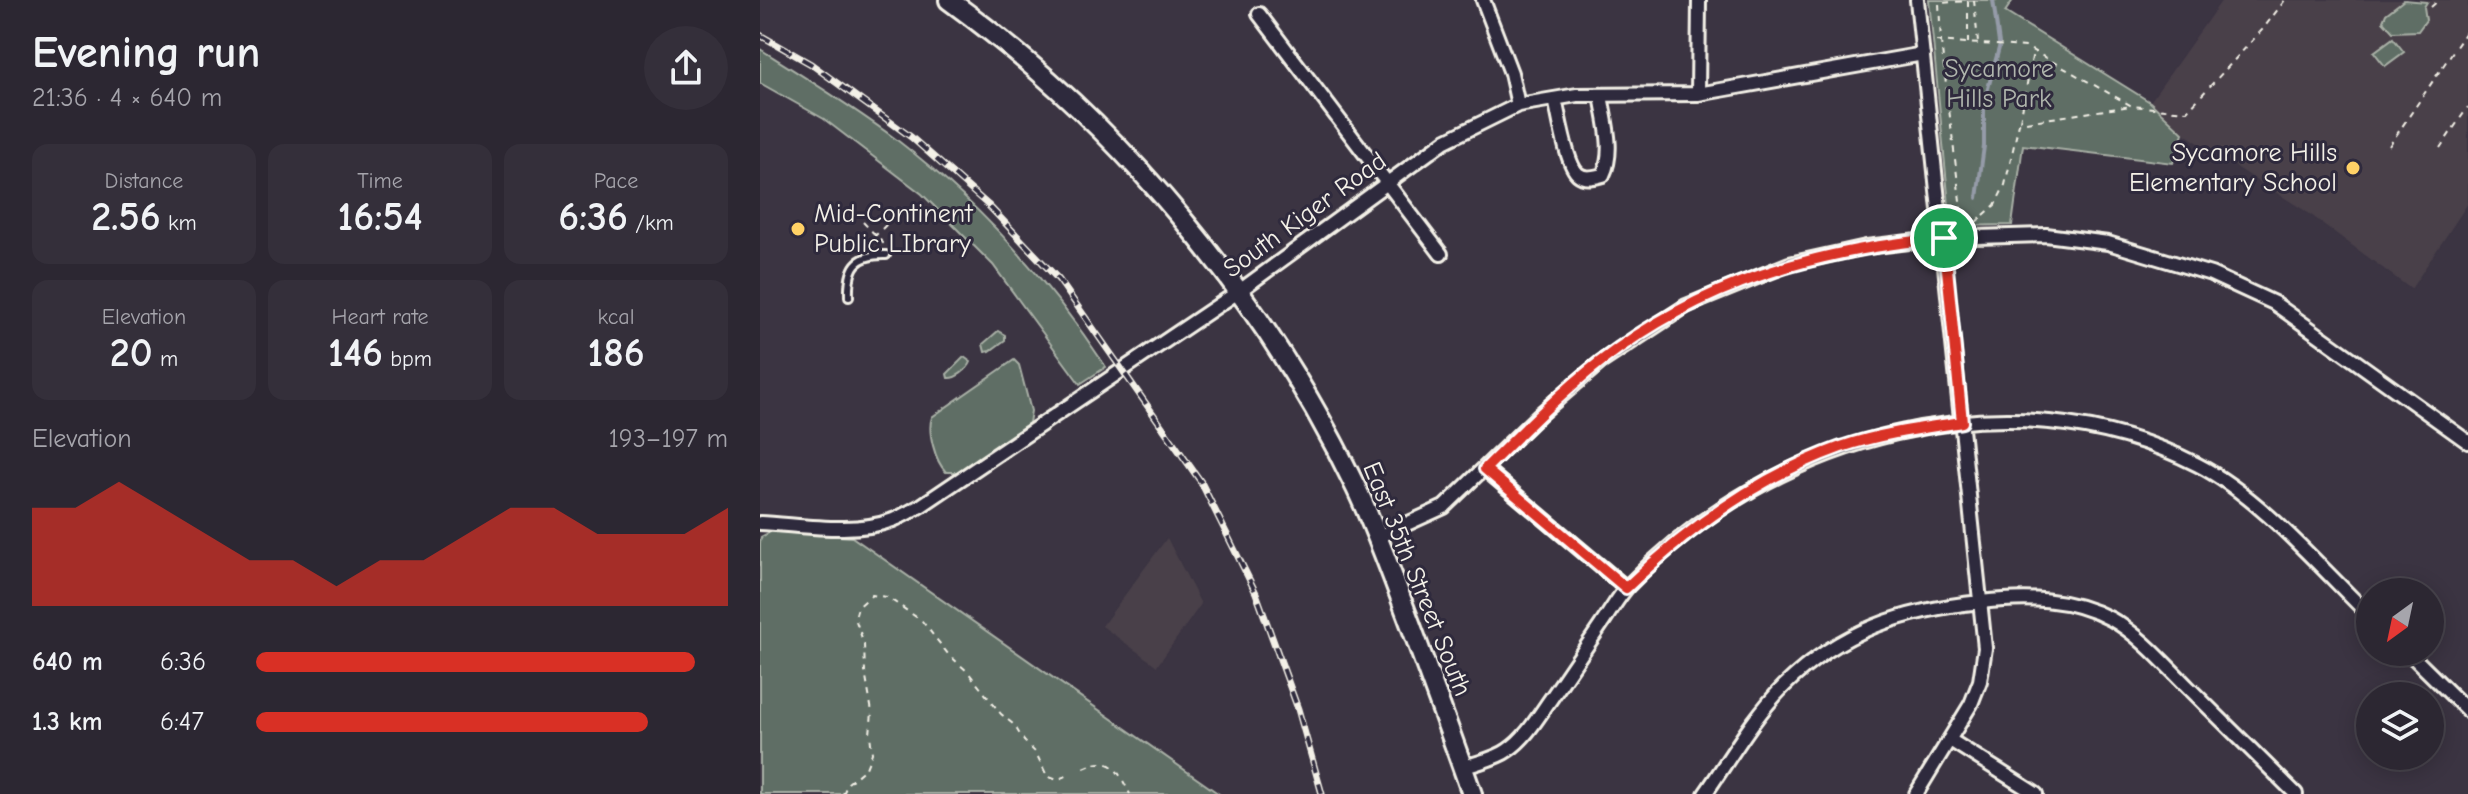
<!DOCTYPE html>
<html lang="en">
<head>
<meta charset="utf-8">
<style>
	:root { --surface:#2c2732; --page:#342f3a; --text:#f1f3f6; --muted:#a6a5ac; --line:#48444d; --accent:#d93025 }
	body { margin:0; font-family:"Comic Neue",sans-serif; background:var(--page); color:var(--text); height:100vh; display:flex; flex-direction:column; font-size:30px; white-space:nowrap }
	* { box-sizing:border-box; margin:0 }
	p { font-size:26px; color:var(--muted) }
	.icon { flex:none; width:44px; height:44px; fill:none; stroke:currentColor; stroke-width:2; stroke-linecap:round; stroke-linejoin:round }
	.map { position:relative; flex:1; overflow:hidden }
	.details { display:flex; flex-direction:column; background:var(--surface); width:760px }
	.details>* { flex:none }
	.needle { width:52px; rotate:213deg }
	.tools { position:absolute; left:1596px; top:578px; display:grid; gap:16px }
	.tools a { display:grid; place-items:center; width:88px; height:88px; border-radius:50%; background:var(--surface); box-shadow:0 4px 20px #0003,0 0 0 2px var(--line); font-size:40px }
	.pin { position:absolute; display:grid; place-items:center; width:68px; height:68px; color:#fff; margin:-34px; border:4px solid #fff; border-radius:50%; box-shadow:0 2px 8px #0007 }
	.round { display:grid; place-items:center; flex:none; width:84px; height:84px; border-radius:42px; background:var(--page) }
	.overview { display:flex; align-items:center; justify-content:space-between; height:136px; padding:0 32px }
	h1 { font-size:44px; font-weight:600; line-height:60px }
	.metrics { display:grid; grid-template-columns:repeat(3,1fr); gap:12px; height:136px; padding:8px 32px }
	.metrics div { display:grid; align-content:center; border-radius:16px; background:var(--page); text-align:center }
	.metrics b { font-size:40px; font-weight:600 }
	.metrics small { font-size:22px; font-weight:400 }
	.metrics p { font-size:22px }
	.chart { height:224px; padding:16px 32px }
	.chart p { display:flex; justify-content:space-between }
	.chart svg { width:100%; height:144px; margin-top:8px; fill:var(--accent); opacity:.7 }
	ul { padding:0 32px; list-style:none; font-size:26px }
	li { display:grid; grid-template-columns:128px 96px 1fr; align-items:center; height:60px }
	li i { height:20px; border-radius:10px; background:var(--accent) }
	main { display:flex; flex:1; min-height:0 }
	.map>svg:first-child { display:block }
	.built { fill:#494049 }
	.green { fill:#5e6e65; stroke:#a9b0a6; stroke-width:2 }
	.lines { fill:none; stroke-linecap:round; stroke-linejoin:round }
	.stream { stroke:#959ba8; stroke-width:4 }
	.service-casing { stroke:#f4f1e8; stroke-width:12 }
	.minor-casing { stroke:#f4f1e8; stroke-width:18 }
	.secondary-casing { stroke:#f4f1e8; stroke-width:24 }
	.path { stroke:#f4f1e8; stroke-width:2; stroke-dasharray:6 6; stroke-linecap:butt }
	.service { stroke:#2f2a3d; stroke-width:6 }
	.minor { stroke:#2f2a3d; stroke-width:12 }
	.secondary { stroke:#2f2a3d; stroke-width:18 }
	.rail-casing { stroke:#f4f1e8; stroke-width:7 }
	.rail { stroke:#2f2a3d; stroke-width:4; stroke-dasharray:12; stroke-linecap:butt }
	.route-casing { stroke:#fff; stroke-width:16 }
	.route { stroke:#d93025; stroke-width:10 }
	.poi-dot { fill:#ffd166; stroke:#2f2a3d; stroke-width:3 }
	.labels { text-anchor:middle; dominant-baseline:central; stroke-width:6; stroke-linejoin:round; paint-order:stroke }
	.park-label { font-size:26px; fill:#b0b6ad; stroke:#2f2a3d }
	.poi-label { font-size:26px; fill:#f4f1e8; stroke:#2f2a3d; text-anchor:end }
	.street-label { font-size:26px; fill:#f4f1e8; stroke:#2f2a3d }
</style>
</head>
<body>
<main>
<section class="details">
<div class="overview"><div><h1>Evening run</h1><p>21:36 · 4 × 640 m</p></div><a class="round"><svg class="icon" aria-label="share" viewBox="0 0 24 24"><path d="M12 15V3M7 8l5-5 5 5M5 13v7h14v-7"/></svg></a></div>
<div class="metrics">
<div><p>Distance</p><b>2.56<small> km</small></b></div>
<div><p>Time</p><b>16:54</b></div>
<div><p>Pace</p><b>6:36<small> /km</small></b></div>
</div>
<div class="metrics">
<div><p>Elevation</p><b>20<small> m</small></b></div>
<div><p>Heart rate</p><b>146<small> bpm</small></b></div>
<div><p>kcal</p><b>186</b></div>
</div>
<div class="chart"><p><span>Elevation</span>193–197 m</p>
<svg viewBox="0 0 160 44" preserveAspectRatio="none"><path d="M0 44V14L10 14L20 6L30 14L40 22L50 30L60 30L70 38L80 30L90 30L100 22L110 14L120 14L130 22L140 22L150 22L160 14V44z"/></svg>
</div>
<ul>
<li><b>640 m</b>6:36<i style="width:93%"></i></li>
<li><b>1.3 km</b>6:47<i style="width:83%"></i></li>
</ul>
</section>
<div class="map">
<svg width="1708" height="794" viewBox="0 0 1708 794">
	<rect width="100%" height="100%" fill="#3b3442"/>
	<filter id="ink" filterUnits="userSpaceOnUse"><feTurbulence type="fractalNoise" baseFrequency=".0125" numOctaves="2"/><feDisplacementMap in="SourceGraphic" scale="16" xChannelSelector="R" yChannelSelector="G"/><feConvolveMatrix kernelMatrix="1 2 1 2 8 2 1 2 1" color-interpolation-filters="sRGB"/></filter>
	<g filter="url(#ink)">
		<!-- built -->
		<path class="built" d="M1462,0H1708V203L1651,289L1547,212L1423,133L1390,102Z
			M407,538L441,604L397,666L342,626Z"/>
		<!-- green -->
		<path class="green" d="M1169,0H1253L1245,12L1390,102L1423,133L1413,163L1263,145L1252,225L1191,226Z
			M1644,0L1667,2L1664,7L1666,20L1658,31L1633,32L1623,21L1626,14Z
			M1633,38L1644,52L1625,66L1614,52Z
			M0,49C46,78 93,107 137,140C219,203 289,281 346,367L320,384L233,265L162,194L64,119L0,83Z
			M238,331L245,335V340L230,351L225,352L223,344Z
			M204,357L211,362C208,370 195,379 188,378L187,374Z
			M254,360L259,365L271,411L269,423L198,472H186C175,461 167,431 172,417Z
			M12,531L92,537L459,794H0V543L1,537Z"/>
		<g class="lines">
			<!-- stream -->
			<path class="stream" d="M1233,0L1239,43
				M1217,198L1224,146V103L1239,48"/>
			<defs>
				<path id="service" d="M89,297C88,268 95,254 126,255"/>
				<path id="minor" d="M723,0L751,73L758,105
					M499,14L681,254
					M938,94L939,0
					M795,99C799,115 806,164 818,174C825,180 834,177 843,175C855,151 845,121 841,95
					M725,469L866,588
					M0,523C42,525 93,535 133,520C143,516 153,510 162,505L478,292L685,141L758,105L817,95L938,94L1163,54
					M618,537L684,507L779,415L841,362L926,306L1029,264L1106,247L1184,238L1286,235L1348,243L1451,274L1514,303L1708,442
					M1648,652L1708,711
					M1190,740L1276,794
					M703,768C717,762 736,759 748,750C766,738 778,717 790,700C807,675 824,650 841,625C850,612 858,597 869,585C1011,437 1249,368 1438,465C1499,496 1560,567 1610,616
					M945,794C970,758 993,717 1024,686C1081,630 1144,610 1221,602C1266,597 1309,597 1351,619C1380,635 1405,664 1428,687C1464,723 1500,758 1536,794
					M1156,794L1211,704L1220,681L1225,648L1157,0"/>
				<path id="secondary" d="M189,0C360,124 505,298 596,488C617,532 633,578 650,623C671,680 692,737 712,794"/>
			</defs>
			<!-- service casing -->
			<use href="#service" class="service-casing"/>
			<!-- minor casing -->
			<use href="#minor" class="minor-casing"/>
			<!-- secondary casing -->
			<use href="#secondary" class="secondary-casing"/>
			<!-- path -->
			<path class="path" d="M1214,0L1218,43
				M1671,7L1679,0
				M1176,41L1266,47L1372,106L1427,111L1503,29L1525,0
				M1208,43V1L1179,3L1181,42L1201,209L1209,217L1221,218
				M1260,121L1273,52
				M1629,146L1708,29
				M1680,148L1708,107
				M103,222L123,243L121,245
				M1215,223L1235,205L1245,185L1259,123L1371,106
				M105,246L145,206
				M324,768C353,754 358,772 370,794
				M83,794L88,783L106,768L112,753L110,734L112,712L105,672L104,644L95,618L98,607L112,595L127,597L162,621L188,654L208,672L241,714L254,725L264,741L276,753L287,776L297,780L309,775"/>
			<!-- service -->
			<use href="#service" class="service"/>
			<!-- minor -->
			<use href="#minor" class="minor"/>
			<!-- secondary -->
			<use href="#secondary" class="secondary"/>
			<defs>
				<path id="rail" d="M0,35L51,64L151,137L228,205L299,280L441,482L496,593L538,709L562,794"/>
			</defs>
			<!-- rail casing -->
			<use href="#rail" class="rail-casing"/>
			<!-- rail -->
			<use href="#rail" class="rail"/>
		</g>
	</g>
	<g class="lines" filter="url(#ink)">
		<defs>
			<path id="route" d="M1184,238L1202,422C1162,428 1119,434 1081,447C1000,476 928,528 866,588L725,469C762,432 799,394 840,362C943,282 1056,250 1184,238Z"/>
		</defs>
		<!-- route casing -->
		<use href="#route" class="route-casing"/>
		<!-- route -->
		<use href="#route" class="route"/>
	</g>
	<!-- markers -->
	<g class="poi-dot">
		<circle cx="1593" cy="168" r="8"/>
		<circle cx="38" cy="229" r="8"/>
	</g>
	<g class="labels">
		<!-- park labels -->
		<g class="park-label">
			<text x="1239" y="69">Sycamore<tspan x="1239" dy="30">Hills Park</tspan></text>
		</g>
		<!-- poi labels -->
		<g class="poi-label">
			<text x="1577" y="153">Sycamore Hills<tspan x="1577" dy="30">Elementary School</tspan></text>
			<text x="54" y="214" text-anchor="start">Mid-Continent<tspan x="54" dy="30">Public LIbrary</tspan></text>
		</g>
		<!-- street labels -->
		<g class="street-label">
			<text transform="translate(545 215) rotate(-36)">South Kiger Road</text>
			<text transform="translate(657 579) rotate(68)">East 35th Street South</text>
		</g>
	</g>
</svg>
<div class="tools">
<a><svg class="needle" viewBox="-14 -14 28 28"><path d="M0-13l5 13h-10z" fill="#e53935"/><path d="M0 13l5-13h-10z" fill="#a6a5ac"/></svg></a>
<a><svg class="icon" aria-label="layers" viewBox="0 0 24 24"><path d="M12 4l9 5-9 5-9-5zM3 14l9 5 9-5"/></svg></a>
</div>
<div class="pin" style="left:1184px;top:238px;background:#1e9e55"><svg class="icon" aria-label="arrive" viewBox="0 0 24 24"><path d="M6 21V4h12l-3 4 3 4H6"/></svg></div>
</div>
</main>
</body>
</html>
